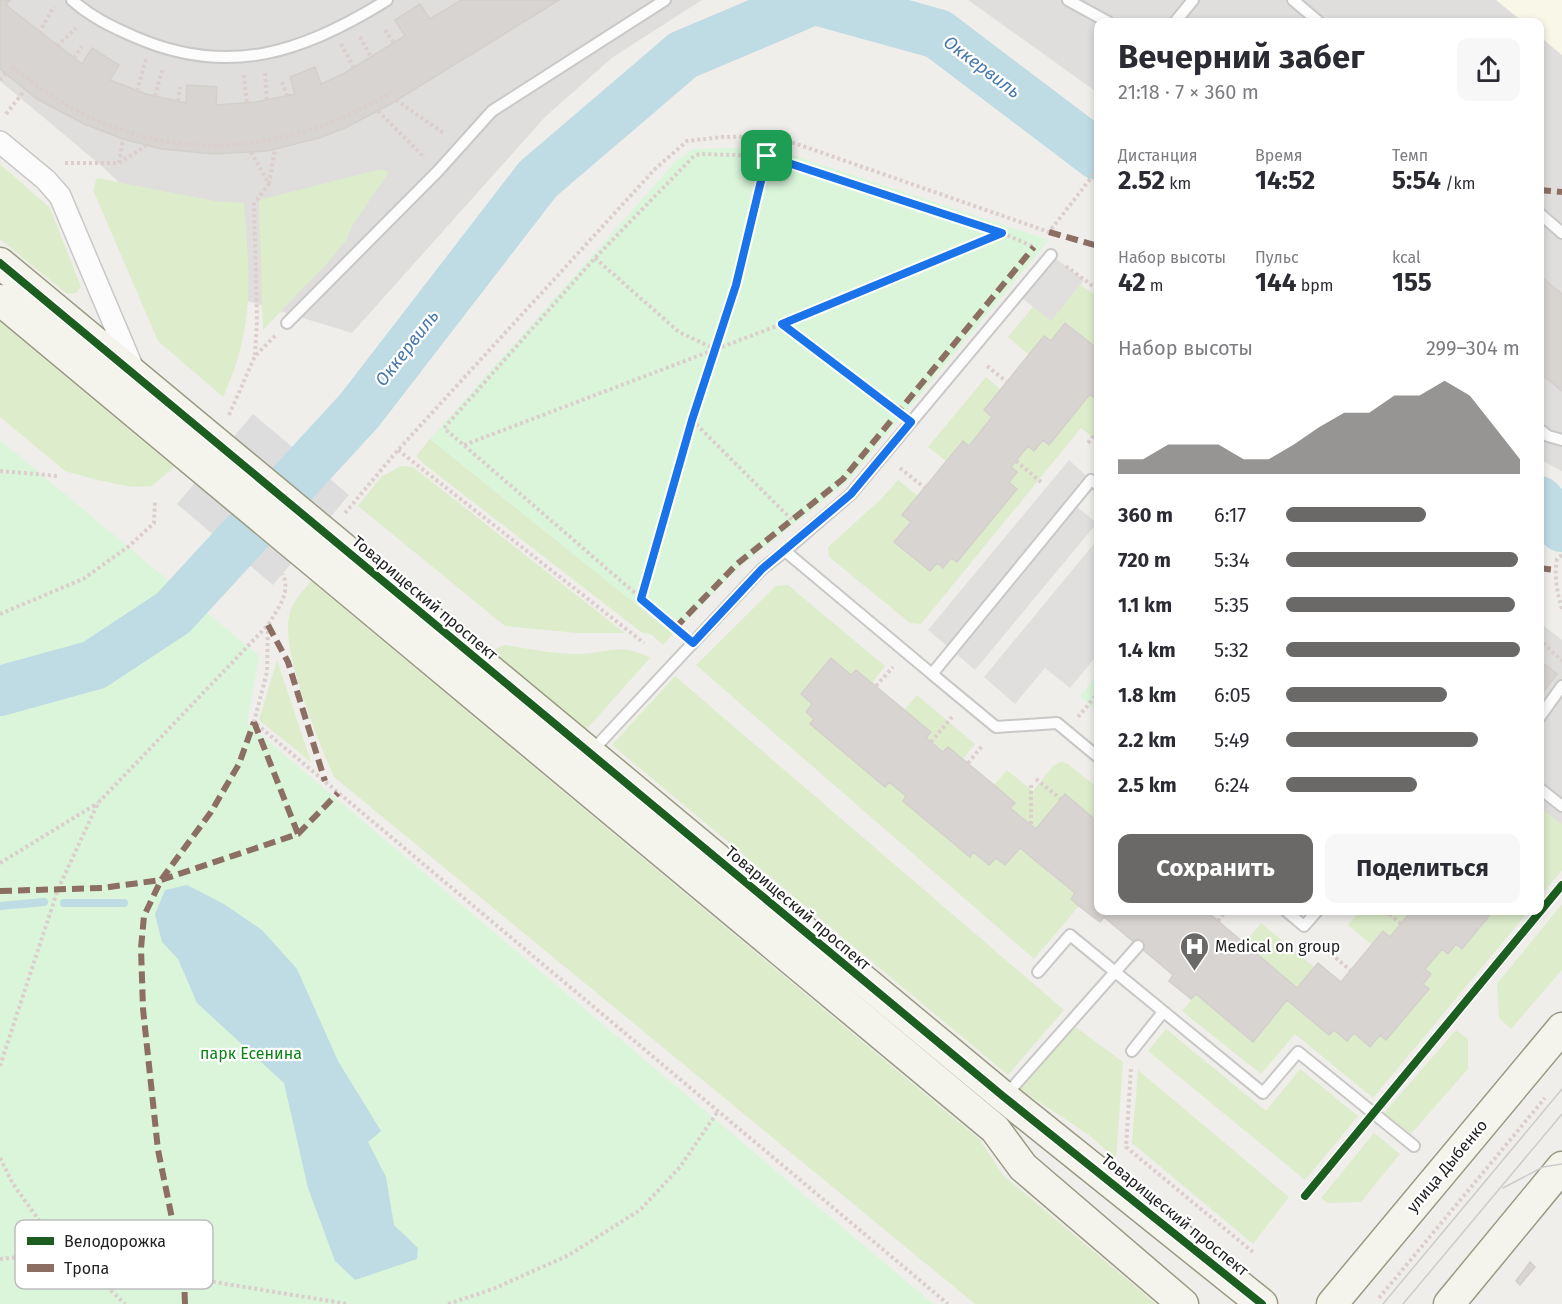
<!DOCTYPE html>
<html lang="ru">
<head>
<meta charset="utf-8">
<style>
	:root { --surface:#fff; --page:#f7f7f7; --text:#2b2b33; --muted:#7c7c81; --accent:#6a6968 }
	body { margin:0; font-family:"Fira Sans",sans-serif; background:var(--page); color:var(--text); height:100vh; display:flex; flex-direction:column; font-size:22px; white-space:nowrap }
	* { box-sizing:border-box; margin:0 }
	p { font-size:20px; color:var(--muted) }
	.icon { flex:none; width:33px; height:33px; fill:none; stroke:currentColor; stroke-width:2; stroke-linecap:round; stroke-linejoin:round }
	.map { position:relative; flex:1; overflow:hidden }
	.side { position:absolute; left:1094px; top:18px; width:450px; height:897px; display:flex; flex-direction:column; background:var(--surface); border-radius:12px; box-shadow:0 3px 9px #0003 }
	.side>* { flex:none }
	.pin { position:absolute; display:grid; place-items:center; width:51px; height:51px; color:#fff; margin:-26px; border-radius:12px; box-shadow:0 3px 9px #0006 }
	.round { display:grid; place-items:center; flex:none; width:63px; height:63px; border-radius:12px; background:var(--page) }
	.overview { display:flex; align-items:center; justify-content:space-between; height:102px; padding:0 24px }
	h1 { font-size:33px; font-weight:700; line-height:45px }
	.metrics { display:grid; grid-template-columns:repeat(3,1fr); gap:9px; height:102px; padding:6px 24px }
	.metrics div { display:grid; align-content:center }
	.metrics b { font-size:26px; font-weight:700 }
	.metrics small { font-size:16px; font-weight:400 }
	.metrics p { font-size:16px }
	.chart { height:168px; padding:12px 24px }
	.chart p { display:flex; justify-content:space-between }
	.chart svg { width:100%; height:108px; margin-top:6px; fill:var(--accent); opacity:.7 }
	.primary-button { display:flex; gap:12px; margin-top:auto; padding:12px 24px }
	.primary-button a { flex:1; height:69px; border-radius:12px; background:var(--accent); color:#fff; font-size:24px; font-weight:700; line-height:69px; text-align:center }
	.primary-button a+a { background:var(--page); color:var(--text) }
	ul { padding:0 24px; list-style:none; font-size:20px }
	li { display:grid; grid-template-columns:96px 72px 1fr; align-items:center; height:45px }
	li i { height:15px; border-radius:8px; background:var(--accent) }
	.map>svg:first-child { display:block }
	.residential { fill:#dfdedc }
	.education { fill:#f8f7e8 }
	.grass { fill:#ddeccb }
	.park { fill:#daf5da }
	.parking { fill:#e0dfde }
	.water { fill:#bfdbe3 }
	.pier { fill:#dedddd }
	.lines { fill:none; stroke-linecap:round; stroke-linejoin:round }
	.stream { stroke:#bfdbe3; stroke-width:8 }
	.river { stroke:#bfdbe3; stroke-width:50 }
	.building { fill:#d7d4d2; stroke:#d3d0cc; stroke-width:1.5 }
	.lane-casing { stroke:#c9c8c7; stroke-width:14 }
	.street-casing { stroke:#c9c8c7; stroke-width:24 }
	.secondary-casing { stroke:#999a82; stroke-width:33 }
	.path { stroke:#dccecd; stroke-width:4; stroke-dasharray:3 3; stroke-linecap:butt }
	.lane { stroke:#fdfcfc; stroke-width:10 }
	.street { stroke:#fdfcfc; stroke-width:21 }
	.secondary { stroke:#f4f4ed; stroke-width:30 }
	.tram { stroke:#ccc; stroke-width:1.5 }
	.quiet { stroke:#8d6e63; stroke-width:6; stroke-dasharray:12 6; stroke-linecap:butt }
	.cycleway-casing { stroke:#fff; stroke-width:11 }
	.cycleway { stroke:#1b5e20; stroke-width:8 }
	.route-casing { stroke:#fff; stroke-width:12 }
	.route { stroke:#1a73e8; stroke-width:8 }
	.labels { text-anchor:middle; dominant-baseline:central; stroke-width:4.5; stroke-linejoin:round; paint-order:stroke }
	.street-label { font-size:16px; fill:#222; stroke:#fff }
	.poi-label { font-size:16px; fill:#222; stroke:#fff; text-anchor:start }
	.park-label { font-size:16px; fill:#0c8416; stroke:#fff }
	.water-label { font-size:18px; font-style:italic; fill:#4a7aab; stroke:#fff }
	.key { fill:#fff; stroke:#bdbdbd; stroke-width:1.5 }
	.key-label { font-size:16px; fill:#222 }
</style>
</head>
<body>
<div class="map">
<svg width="1562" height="1304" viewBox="0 0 1562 1304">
	<rect width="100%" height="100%" fill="#f0eeeb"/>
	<!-- residential -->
	<path class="residential" d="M0,0H702L613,57L546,116L352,333L238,298L104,168L0,81Z
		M968,0H1562V471L1539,459V22H1098V93Z
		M1539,622L1562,640V860L1539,888Z"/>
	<!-- education -->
	<path class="education" d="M1496,0H1562V55L1539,36V22H1523Z"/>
	<!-- grass -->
	<path class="grass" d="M0,164L50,208L81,287L76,293L67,294L0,239Z
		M381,169L389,172L352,226L347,239L330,260L263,330L259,200Z
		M97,178L214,201L244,203C250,277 255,327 223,397L158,341L93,190Z
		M1080,284L1098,298V349L1066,323L1051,341L1029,355L1008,337L1033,307L1051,320Z
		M0,322L174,467L152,486L132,487L97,480L65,471L0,417Z
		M986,377L1001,390L984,410L992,417L969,446L962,441L946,461L928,447Z
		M1090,394L1098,401V441L1081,428L921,624L910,623L829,557L828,547L880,500L898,480L918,496L911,522L894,542L943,568L951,558L957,562L1016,489L1009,482L1017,473L1011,467L1028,446L1034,451L1043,440L1049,444Z
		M430,439L673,634L663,645L652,635L641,632L424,464L416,456Z
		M401,466L413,467L625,633H577L505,626L358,506L381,477Z
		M311,581L980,1140L1003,1175L1156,1304H975L334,777C319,742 281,652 289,617C291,603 302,592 311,581Z
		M788,585L885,666L872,683L856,670L851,675L831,659L801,694L812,704L806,712L885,786L889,782L906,796L903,801L969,857L973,852L989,865L996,858L1005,865L1020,848L1075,893L1079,906L1034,959L696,665L776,586Z
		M505,645C528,649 550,653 574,654C605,655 619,641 650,658L586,730L488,652Z
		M277,660L311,762L259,720Z
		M675,676L1064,1010L1008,1075L612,745Z
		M917,695L975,744L963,759L948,747L943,752L926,738L931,732L904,710Z
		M1061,762L1068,764L1098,788V822L1065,794L1036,829L1010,808L1015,802L994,785L1007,770L1033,791L1053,766Z
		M1539,807L1562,824V870L1539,898Z
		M1562,904V970L1511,1029L1499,1018L1497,984Z
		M1360,911H1412L1390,937L1383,931L1372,945L1348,925Z
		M1494,911H1529L1373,1098L1295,1034L1261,1074L1182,1011L1196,994L1253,1041L1287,1000L1329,1035L1334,1030L1347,1041L1354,1033L1370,1047L1431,974L1425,969L1442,949L1448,954L1456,944L1462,949Z
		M1261,923L1314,967L1297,988L1244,943Z
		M1073,1025L1123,1062L1116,1159L1089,1135L1018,1088Z
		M1166,1029L1266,1111L1300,1069L1358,1116L1305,1180L1148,1051Z
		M1456,1030L1468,1039V1069L1411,1134L1384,1113Z
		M1138,1070L1289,1197L1253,1244L1132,1143Z
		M1374,1133L1400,1154L1361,1202L1328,1203L1321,1198Z"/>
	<!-- park -->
	<path class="park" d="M768,147L1049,240L847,482L739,568L673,634L430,439L675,162L693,149Z
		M0,440L259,656L247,723L933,1304H0Z
		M1098,674V712L1080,696Z"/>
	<!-- parking -->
	<path class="parking" d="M1051,255L1084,280L1051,321L1018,295Z
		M1069,460L1091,480L1072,503L1097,523L975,670L928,630Z
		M1098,539V654L1070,688L1045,668L1015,704L984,677Z"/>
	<!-- water -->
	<path class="water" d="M187,885L224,904L262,930L297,969L338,1061L381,1131L368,1142L386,1177L394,1225L418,1248L417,1259L355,1280L335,1261L308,1188L284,1083L197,1003L178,959L162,942L155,914L165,890Z"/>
	<!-- pier -->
	<path class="pier" d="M253,414L349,495L273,585L177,504Z"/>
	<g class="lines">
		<!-- stream -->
		<path class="stream" d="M64,903H124
			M0,906L44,902"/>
		<!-- river -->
		<path class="river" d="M815,0L938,34L1098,155
			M1539,501L1562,527
			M0,691L94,665L173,613L359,411L538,179L683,55L813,0"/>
	</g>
	<!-- building -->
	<path class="building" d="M0,0H10L6,5L82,64L92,48L119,65L110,80L146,94L186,103L187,85L217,87L216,105L256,102L295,94L290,77L315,67L321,84L343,74L405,36L395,20L420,4L430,19L461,0H559L389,105L345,128L319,138L267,151L214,154L161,149L123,139L84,124L37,99L0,69Z
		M1539,275L1562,294V391L1539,372Z
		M1065,323L1098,349V401L1090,394L1049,445L1043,440L1034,451L1028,446L1011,467L1017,472L1009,482L1017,489L957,562L951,558L943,568L937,563L930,571L894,542L911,522L902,515L963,441L969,446L992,417L984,410L1044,336L1051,341Z
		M831,658L851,675L856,670L931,732L926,738L943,752L948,747L994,785L1015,803L1010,808L1036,829L1065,794L1098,822V910H1193L1199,915L1205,910L1297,988L1318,963L1341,982L1383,931L1390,937L1412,910H1494L1462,949L1456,944L1448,954L1442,949L1425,969L1431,974L1423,984L1429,989L1386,1040L1380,1035L1370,1047L1354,1033L1347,1041L1334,1030L1329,1035L1287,1000L1253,1042L1196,994L1191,999L1169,981L1173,975L1104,917L1100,922L1079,906L1071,899L1075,893L1020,848L1005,865L996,858L989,865L973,852L970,857L903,801L906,796L889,782L885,787L810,724L814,719L806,712L812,704L801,694Z
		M1539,660L1557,674L1539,697Z
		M1530,1262L1535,1267L1520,1285L1516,1281Z"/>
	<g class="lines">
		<defs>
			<path id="lane" d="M72,0C91,17 112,27 135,37C229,78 304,52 387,0
				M1068,0L1108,22
				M1293,0L1319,22
				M1175,22L1193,0
				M1539,213L1562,233
				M287,323L438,171L492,111L665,0
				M1539,429L1548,436L1562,440
				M785,551L851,494L1051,255
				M932,674L996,727L1057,723L1098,757
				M1539,718L1562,686
				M591,752L762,569L785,551L932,674L1091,480L1098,485
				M1539,788L1562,806
				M1285,910L1304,926L1318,910
				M1038,972L1070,935L1263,1093L1298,1052L1414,1146
				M1132,1051L1163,1012
				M1005,1096L1138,946"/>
			<path id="street" d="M0,142L46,180L60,196L134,371"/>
			<path id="secondary" d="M0,263L1004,1097L1262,1304
				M0,300L995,1129L1023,1167L1183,1304
				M1332,1304L1562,1028
				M1449,1304L1562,1167"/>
		</defs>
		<!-- lane casing -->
		<use href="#lane" class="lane-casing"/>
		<!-- street casing -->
		<use href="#street" class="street-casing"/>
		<!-- secondary casing -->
		<use href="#secondary" class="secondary-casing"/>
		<!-- path -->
		<path class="path" d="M385,30L394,43
			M39,33L54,6
			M360,37L371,57
			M341,44L354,68
			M57,46L76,28
			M74,58L82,46
			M12,66C125,164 266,169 392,92
			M265,73L267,101
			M244,75L247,104
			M0,80L5,74
			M282,82L287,96
			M137,91L146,59
			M155,96L163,67
			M396,100L445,134
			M178,101L180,87
			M378,111L425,158
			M6,114L25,90
			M251,152L269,184L254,204L257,321L255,356
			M65,163H119L146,146
			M119,163L123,139
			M269,184L275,149
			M595,258L679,332L715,349
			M1066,266L1098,290
			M783,325L896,411
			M987,366L1007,382
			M1539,380L1543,375
			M229,415L255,356L276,335
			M692,420L792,520
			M1088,443L1098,430
			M464,445L782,324L1001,233
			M398,450L644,643
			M1016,461L1041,482
			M900,468L925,488
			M0,471L58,476
			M345,513L398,450L655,169L687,141L723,137L774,136L1049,232L1098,169
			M1562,555L1557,559C1554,577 1557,592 1562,609
			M641,599L692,420L736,285L767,156
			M0,614L83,579L128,547L154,523L155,501
			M268,625L267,672L254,722L948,1304
			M680,632L444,428L595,258L693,157L699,154L767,156L1002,233L1034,247
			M1539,639L1562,661
			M876,686L893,667
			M1078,717L1098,693
			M931,742L952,717
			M968,763L983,745
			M1036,779L1061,799
			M1031,785V826
			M0,863L98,803
			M1385,910L1401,924
			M1218,921L1226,910
			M1322,946L1350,970
			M0,1066L58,889L98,803L268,625C278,608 291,594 283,574
			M1131,1069L1126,1147L1254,1253
			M1386,1100L1562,885
			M0,1158L13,1184L41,1223L125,1304
			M1305,1196L1364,1127
			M72,1252L184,1277L348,1304
			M0,1259L18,1257L59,1240
			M1379,1298L1545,1098
			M448,1304L493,1289L569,1255L640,1210L680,1167L718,1111"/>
		<!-- lane -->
		<use href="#lane" class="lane"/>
		<!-- street -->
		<use href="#street" class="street"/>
		<!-- secondary -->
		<use href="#secondary" class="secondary"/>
		<!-- tram -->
		<path class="tram" d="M1503,1188L1543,1167L1562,1164
			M1383,1304L1562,1089
			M1403,1304L1562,1114"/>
		<!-- quiet -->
		<path class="quiet" d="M1539,190L1562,192
			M1049,232L1098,246
			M1539,568L1556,570
			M268,625L288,662L325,781
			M675,628L737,564L843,479L1034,247
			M254,722L298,834
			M0,891L102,888L161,880L298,834L338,793
			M185,1304L184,1277L158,1150L143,1009L141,948L144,916L161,880L211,812L239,764L254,722"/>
		<defs>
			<path id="cycleway" d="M0,263L1004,1097L1262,1304
				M1305,1196L1562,885"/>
		</defs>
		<!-- cycleway casing -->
		<use href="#cycleway" class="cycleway-casing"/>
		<!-- cycleway -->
		<use href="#cycleway" class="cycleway"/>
	</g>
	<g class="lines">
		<defs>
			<path id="route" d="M767,156L1002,233L782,324L911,422L851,494L762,569L693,643L641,599L692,420L736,285Z"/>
		</defs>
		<!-- route casing -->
		<use href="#route" class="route-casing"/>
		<!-- route -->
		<use href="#route" class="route"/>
	</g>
	<!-- icons -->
	<defs>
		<symbol id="hospital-pin" viewBox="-11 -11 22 30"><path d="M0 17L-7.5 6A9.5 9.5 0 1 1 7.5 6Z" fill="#6a6968" stroke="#fff"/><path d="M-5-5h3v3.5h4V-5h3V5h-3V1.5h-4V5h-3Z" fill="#fff"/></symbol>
	</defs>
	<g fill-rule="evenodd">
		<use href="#hospital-pin" x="1178" y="930" width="33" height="45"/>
	</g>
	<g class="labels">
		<!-- street labels -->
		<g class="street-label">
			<text transform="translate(425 598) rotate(40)">Товарищеский проспект</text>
			<text transform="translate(798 908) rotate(40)">Товарищеский проспект</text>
			<text transform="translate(1447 1166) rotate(-50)">улица Дыбенко</text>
			<text transform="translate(1175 1215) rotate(39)">Товарищеский проспект</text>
		</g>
		<!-- poi labels -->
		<g class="poi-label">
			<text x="1215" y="946">Medical on group</text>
		</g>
		<!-- park labels -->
		<g class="park-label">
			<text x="251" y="1053">парк Есенина</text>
		</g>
		<!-- water labels -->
		<g class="water-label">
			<text transform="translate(982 67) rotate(37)">Оккервиль</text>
			<text transform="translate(407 348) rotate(-52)">Оккервиль</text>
		</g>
	</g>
	<!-- legend -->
	<rect x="15" y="1220" width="198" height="69" rx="9" class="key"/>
	<rect x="27" y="1237" width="27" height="8" fill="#1b5e20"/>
	<rect x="27" y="1264" width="27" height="8" fill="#8d6e63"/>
	<g class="key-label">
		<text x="64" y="1247">Велодорожка</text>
		<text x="64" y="1274">Тропа</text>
	</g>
</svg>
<div class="pin" style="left:767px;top:156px;background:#1e9e55"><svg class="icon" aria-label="arrive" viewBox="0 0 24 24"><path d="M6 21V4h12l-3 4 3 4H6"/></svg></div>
<section class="side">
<div class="overview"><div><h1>Вечерний забег</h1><p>21:18 · 7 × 360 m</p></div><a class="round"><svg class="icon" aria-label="share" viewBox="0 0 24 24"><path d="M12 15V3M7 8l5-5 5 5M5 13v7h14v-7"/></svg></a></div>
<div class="metrics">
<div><p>Дистанция</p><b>2.52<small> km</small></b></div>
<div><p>Время</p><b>14:52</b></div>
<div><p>Темп</p><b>5:54<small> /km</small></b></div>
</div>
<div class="metrics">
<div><p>Набор высоты</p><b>42<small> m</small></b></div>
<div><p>Пульс</p><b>144<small> bpm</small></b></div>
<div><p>kcal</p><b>155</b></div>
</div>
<div class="chart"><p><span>Набор высоты</span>299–304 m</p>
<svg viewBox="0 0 160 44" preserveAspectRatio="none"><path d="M0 44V38L10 38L20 32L30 32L40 32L50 38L60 38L70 32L80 25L90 19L100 19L110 12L120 12L130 6L140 12L150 25L160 38V44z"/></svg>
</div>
<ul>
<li><b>360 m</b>6:17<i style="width:60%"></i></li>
<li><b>720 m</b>5:34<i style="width:99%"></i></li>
<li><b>1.1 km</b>5:35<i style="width:98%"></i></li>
<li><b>1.4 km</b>5:32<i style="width:100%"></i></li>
<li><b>1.8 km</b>6:05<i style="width:69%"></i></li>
<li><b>2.2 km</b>5:49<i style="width:82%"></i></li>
<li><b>2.5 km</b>6:24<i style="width:56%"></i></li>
</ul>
<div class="primary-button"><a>Сохранить</a><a>Поделиться</a></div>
</section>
</div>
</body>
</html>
